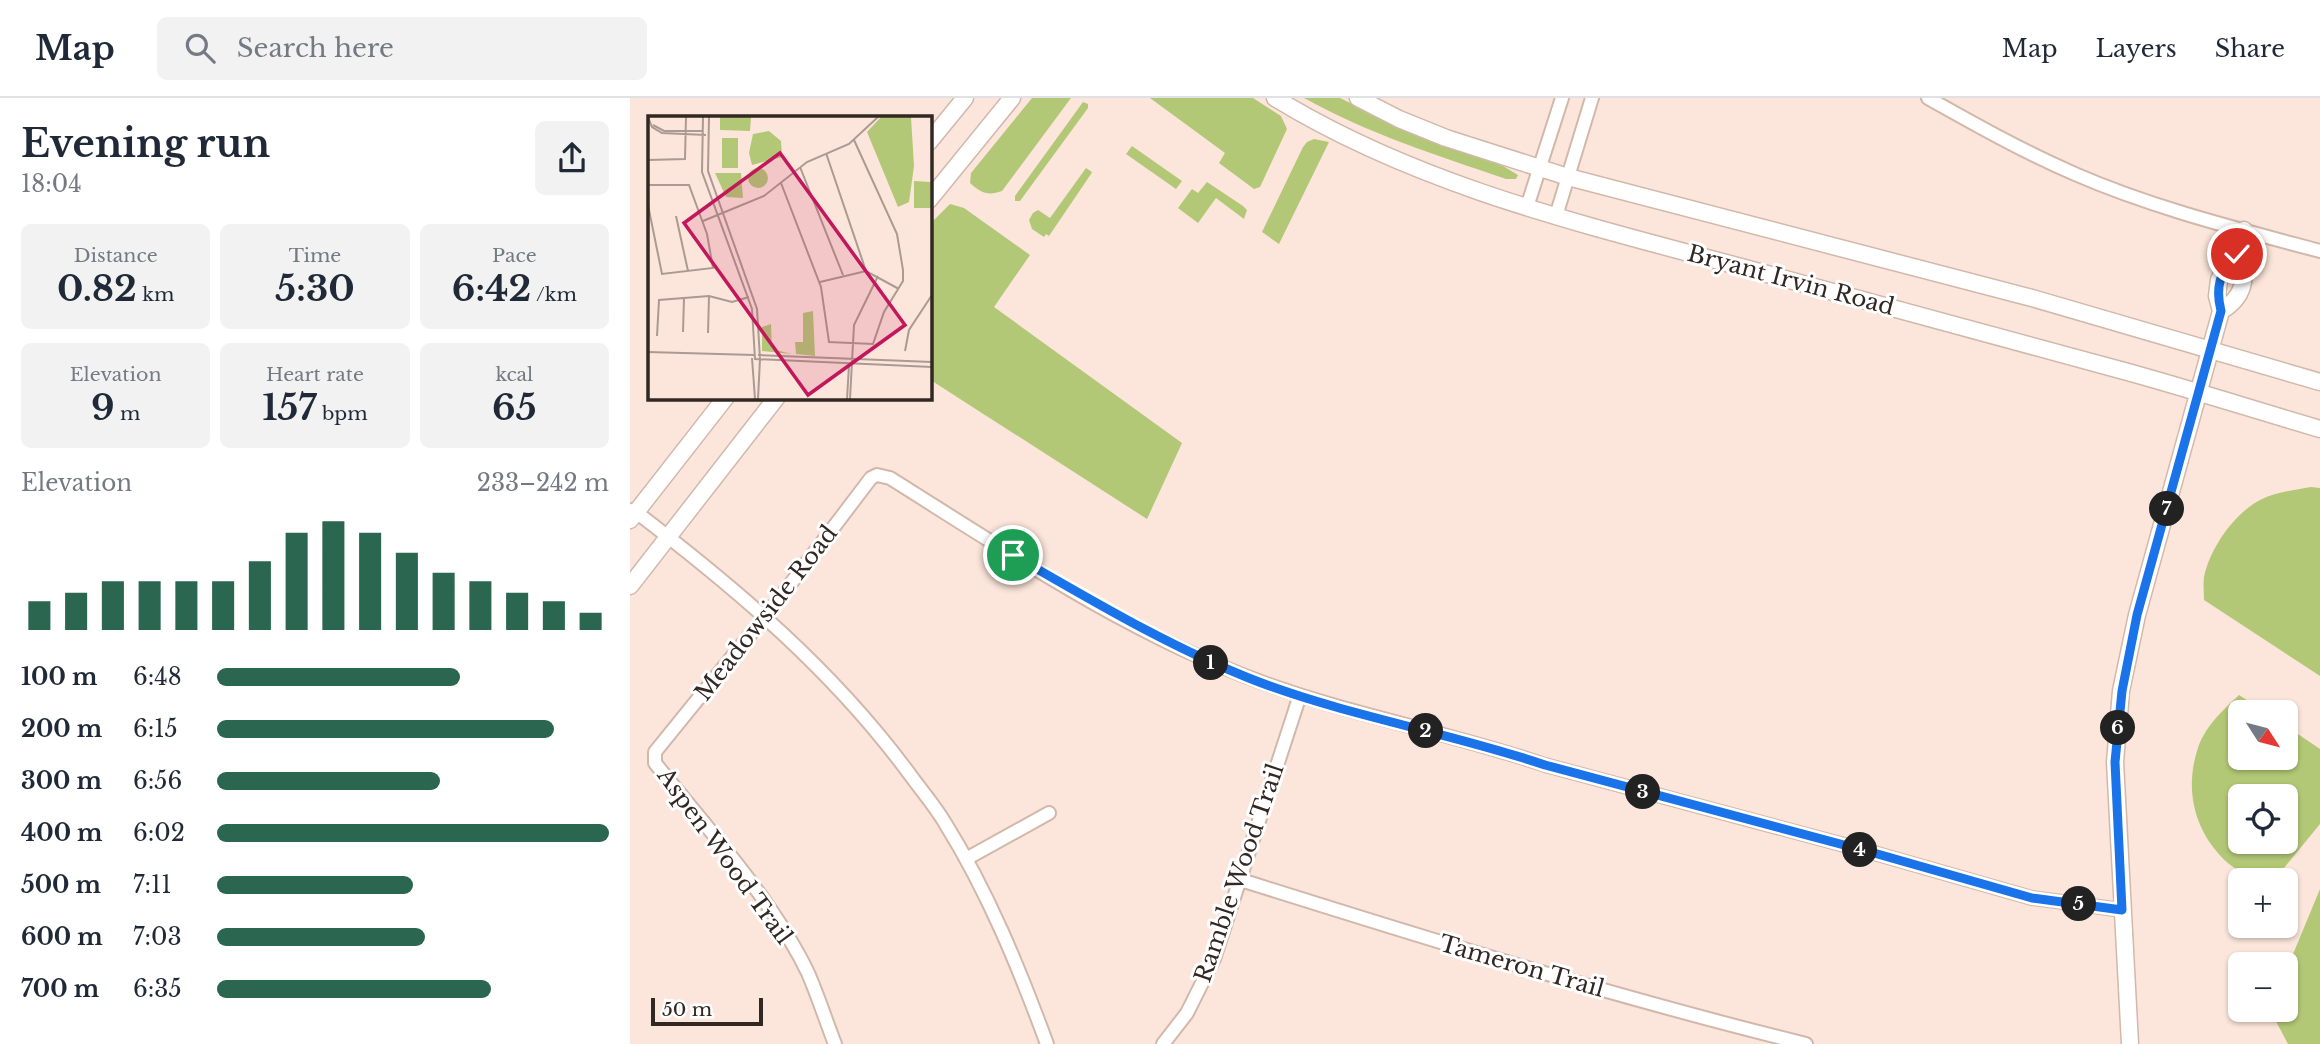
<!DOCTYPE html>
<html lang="en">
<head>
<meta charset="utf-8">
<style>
	:root { --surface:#fff; --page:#f2f2f3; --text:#1f2937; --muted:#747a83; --line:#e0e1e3; --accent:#2a6650 }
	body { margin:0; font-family:"Libre Baskerville",serif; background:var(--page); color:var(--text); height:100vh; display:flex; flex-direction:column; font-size:26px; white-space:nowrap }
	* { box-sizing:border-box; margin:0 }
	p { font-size:23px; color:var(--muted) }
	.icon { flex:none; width:38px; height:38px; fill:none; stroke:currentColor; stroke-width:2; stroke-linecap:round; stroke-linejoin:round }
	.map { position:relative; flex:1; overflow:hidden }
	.sheet { display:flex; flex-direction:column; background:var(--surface); width:630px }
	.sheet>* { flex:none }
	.needle { width:46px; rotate:126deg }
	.tools { position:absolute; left:1598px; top:602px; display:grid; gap:14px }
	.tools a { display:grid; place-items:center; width:70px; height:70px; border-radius:10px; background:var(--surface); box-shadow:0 2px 5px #0004; font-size:35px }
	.scale { position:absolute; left:21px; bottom:18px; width:112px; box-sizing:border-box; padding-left:7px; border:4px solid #322823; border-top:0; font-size:19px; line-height:24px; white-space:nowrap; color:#322823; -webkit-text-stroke:5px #fff; paint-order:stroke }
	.pin { position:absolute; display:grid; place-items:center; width:60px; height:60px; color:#fff; margin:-30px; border:4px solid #fff; border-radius:50%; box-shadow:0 2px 7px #0007 }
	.km { position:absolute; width:35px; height:35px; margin:-18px; border-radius:50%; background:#222; color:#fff; font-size:19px; line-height:35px; text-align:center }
	.round { display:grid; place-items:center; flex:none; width:74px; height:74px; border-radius:10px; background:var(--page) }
	.headline { display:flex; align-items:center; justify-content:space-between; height:119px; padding:0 21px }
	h1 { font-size:38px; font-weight:700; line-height:52px }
	.metrics { display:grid; grid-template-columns:repeat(3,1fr); gap:10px; height:119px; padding:7px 21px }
	.metrics div { display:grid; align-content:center; border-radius:10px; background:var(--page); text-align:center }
	.metrics b { font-size:35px; font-weight:700 }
	.metrics small { font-size:19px; font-weight:400 }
	.metrics p { font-size:19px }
	.chart { height:196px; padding:14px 21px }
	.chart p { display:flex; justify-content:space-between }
	.chart svg { width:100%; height:126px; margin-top:7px; stroke:var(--accent); stroke-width:6 }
	ul { padding:0 21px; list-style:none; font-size:23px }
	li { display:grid; grid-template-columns:112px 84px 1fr; align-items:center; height:52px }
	li i { height:18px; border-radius:9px; background:var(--accent) }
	header { display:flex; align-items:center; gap:42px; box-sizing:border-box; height:98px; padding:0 35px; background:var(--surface); border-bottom:2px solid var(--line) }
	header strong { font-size:33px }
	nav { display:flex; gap:38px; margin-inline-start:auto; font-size:24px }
	.search { width:490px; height:63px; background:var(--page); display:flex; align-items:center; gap:18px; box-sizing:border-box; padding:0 24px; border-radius:10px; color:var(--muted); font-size:26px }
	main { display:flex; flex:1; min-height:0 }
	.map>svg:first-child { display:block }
	.green { fill:#b3c876; fill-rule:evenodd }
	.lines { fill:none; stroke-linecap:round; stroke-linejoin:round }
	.street-casing { stroke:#d2b8aa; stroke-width:16 }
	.secondary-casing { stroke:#d2b8aa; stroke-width:19 }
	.street { stroke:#fff; stroke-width:12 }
	.secondary { stroke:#fff; stroke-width:16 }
	.route-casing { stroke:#fff; stroke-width:14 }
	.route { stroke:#1a73e8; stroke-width:9 }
	.labels { text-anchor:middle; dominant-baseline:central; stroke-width:6; stroke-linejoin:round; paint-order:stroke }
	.street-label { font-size:23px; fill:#322823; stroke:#fff }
	.inset-road { fill:none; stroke:#ab9a91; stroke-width:2 }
	.view { fill:#c2185b; fill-opacity:0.15; stroke:#c2185b; stroke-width:3.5 }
	.inset-edge { fill:none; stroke:#322823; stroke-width:3.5 }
</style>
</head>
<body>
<header>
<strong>Map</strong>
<div class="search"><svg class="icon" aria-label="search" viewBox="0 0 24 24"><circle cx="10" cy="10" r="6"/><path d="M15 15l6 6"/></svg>Search here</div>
<nav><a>Map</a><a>Layers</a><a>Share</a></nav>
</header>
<main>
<section class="sheet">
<div class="headline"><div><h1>Evening run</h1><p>18:04</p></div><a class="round"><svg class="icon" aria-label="share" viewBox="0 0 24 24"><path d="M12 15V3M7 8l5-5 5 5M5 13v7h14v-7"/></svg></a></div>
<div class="metrics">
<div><p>Distance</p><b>0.82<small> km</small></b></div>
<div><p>Time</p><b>5:30</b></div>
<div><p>Pace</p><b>6:42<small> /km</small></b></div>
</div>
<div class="metrics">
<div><p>Elevation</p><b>9<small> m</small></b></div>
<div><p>Heart rate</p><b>157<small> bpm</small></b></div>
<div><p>kcal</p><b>65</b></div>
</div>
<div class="chart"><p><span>Elevation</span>233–242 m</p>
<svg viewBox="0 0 160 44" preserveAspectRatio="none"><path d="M5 44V34M15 44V31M25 44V27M35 44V27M45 44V27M55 44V27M65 44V20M75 44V10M85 44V6M95 44V10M105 44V17M115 44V24M125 44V27M135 44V31M145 44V34M155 44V38"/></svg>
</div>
<ul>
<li><b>100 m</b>6:48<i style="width:62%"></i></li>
<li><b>200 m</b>6:15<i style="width:86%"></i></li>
<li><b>300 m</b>6:56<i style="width:57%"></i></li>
<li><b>400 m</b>6:02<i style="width:100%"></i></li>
<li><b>500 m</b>7:11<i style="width:50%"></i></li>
<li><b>600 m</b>7:03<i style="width:53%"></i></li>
<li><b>700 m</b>6:35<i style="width:70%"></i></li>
</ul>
</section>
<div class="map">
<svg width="1690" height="946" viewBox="0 0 1690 946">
	<rect width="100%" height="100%" fill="#fce6db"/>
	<!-- green -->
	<path class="green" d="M402,0H441L372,93C358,98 351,95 340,85L341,75Z
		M520,0H623L651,18L657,31L630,89L624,91L589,65L595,55Z
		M674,0H710L790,39L873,68L888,77L886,81H876C806,57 739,36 674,0Z
		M453,4L458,6V10L390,103H385V98Z
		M684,41L699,44L649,146L632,134L673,49L677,44Z
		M502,48L552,83L546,91L496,56Z
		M456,70L462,74L461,76L419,138L416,136L414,139L402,131L399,122L403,115L408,112L420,120Z
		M577,84L613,108L617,112L614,121L586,100L568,125L548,110L562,91L568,95Z
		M320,106L334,110L400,157L364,209L552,345L517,421L299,281V127Z
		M1681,389L1690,390V578L1574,502C1574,495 1573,486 1574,479C1580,450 1605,414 1632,401C1647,394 1665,392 1681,389Z
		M1609,597L1635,614H1610V660H1656V628L1690,651V726L1644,782C1639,782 1632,783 1627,782C1618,780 1607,772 1599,766C1566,737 1554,695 1567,653C1574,629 1592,613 1609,597ZM1610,698H1656V744H1610Z
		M1690,791V946H1658L1640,912H1656V873Z"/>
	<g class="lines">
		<defs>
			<path id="street" d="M1298,0C1346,27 1394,54 1445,76C1523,110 1608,131 1690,153
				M897,109L932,0
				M926,118L962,0
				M0,412L6,414C108,492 204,573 281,678C292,693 305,708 315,725C358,794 389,870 417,946
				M336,761L419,715
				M611,782C798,841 985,899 1176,946
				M205,946C196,923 188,898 178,875C143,802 76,729 25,665V654L149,501L241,380L247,377L260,380C378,454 499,536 631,584C724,618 822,635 915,667L1244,755L1402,800L1492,812
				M533,946L557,915L584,861L670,597"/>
			<path id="secondary" d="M645,0C795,92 969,130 1137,176C1256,208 1375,240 1494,273C1560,291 1625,312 1690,331
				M728,0L769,21L816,40L938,79L1402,200L1690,284
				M299,44L335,0
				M299,102L382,0
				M1591,213C1613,200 1620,179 1607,156
				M0,422L96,299
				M0,488L147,299
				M1500,946L1485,664L1491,593L1507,517L1591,213L1587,198L1589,182L1596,167L1607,156L1614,132"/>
		</defs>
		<!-- street casing -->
		<use href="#street" class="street-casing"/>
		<!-- secondary casing -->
		<use href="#secondary" class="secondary-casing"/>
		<!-- street -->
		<use href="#street" class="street"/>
		<!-- secondary -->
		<use href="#secondary" class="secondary"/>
	</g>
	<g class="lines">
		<defs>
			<path id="route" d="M383,457C463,503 543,551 629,584C722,619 821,635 915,667L1244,755L1402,800L1492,812L1485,664L1492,593L1507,517L1591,213C1585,189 1590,173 1607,156"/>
		</defs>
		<!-- route casing -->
		<use href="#route" class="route-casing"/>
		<!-- route -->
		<use href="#route" class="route"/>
	</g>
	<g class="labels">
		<!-- street labels -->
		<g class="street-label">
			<text transform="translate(1161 182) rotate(15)">Bryant Irvin Road</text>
			<text transform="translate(136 515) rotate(-52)">Meadowside Road</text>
			<text transform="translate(95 758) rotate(54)">Aspen Wood Trail</text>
			<text transform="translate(609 775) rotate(-71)">Ramble Wood Trail</text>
			<text transform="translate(892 868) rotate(16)">Tameron Trail</text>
		</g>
	</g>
	<!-- overview -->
	<g transform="translate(18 18)">
		<rect width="284" height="284" fill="#fce6db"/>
		<path d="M72,1H103L102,15L72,14ZM233,1H263L266,50L261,86L250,91L219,16ZM121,15L133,25L134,41L104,49L101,37L105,18ZM74,22H90V52H74ZM100 62a10 10 0 1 1 20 0a10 10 0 1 1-20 0ZM67,57H93L95,82L78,81ZM266,65L283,66V92H266ZM165,195L167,240L148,238L147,226H155V197ZM123,208L124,233L144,238L114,235V211Z" fill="#b3c876"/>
		<path class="inset-road" d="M0,1L4,11L14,17L58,19M55,1L54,56L104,193L107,243L284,251M61,1L60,55L109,193L112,243M5,9L16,15H55M178,37L218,155M0,44L37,43L38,1M152,51L195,159M133,67L173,171L181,226L225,228L236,196L255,165V154L249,118L206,24M0,69H41L59,118L65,152L14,158L0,89M28,100L40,155M55,105L116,80L159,46L201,28L230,1M172,166L218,155L251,173M35,216L36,182M60,217L61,180M9,220L11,184L61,180L84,186L101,181M257,235L261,214L284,179M0,236L106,239M110,239L284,246M104,242L107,283M110,283L112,243M199,283L201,249M202,283L206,209L230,160"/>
		<path class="view" d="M132,37L257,209L160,279L36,107Z"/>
		<rect width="284" height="284" class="inset-edge"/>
	</g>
</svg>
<div class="tools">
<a><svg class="needle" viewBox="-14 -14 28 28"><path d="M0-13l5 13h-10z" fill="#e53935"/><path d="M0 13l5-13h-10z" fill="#747a83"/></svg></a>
<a><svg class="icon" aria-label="locate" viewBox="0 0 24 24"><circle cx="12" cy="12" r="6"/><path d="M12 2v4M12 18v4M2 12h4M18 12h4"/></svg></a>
<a>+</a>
<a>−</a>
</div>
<div class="scale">50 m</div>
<div class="pin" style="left:383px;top:457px;background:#1e9e55"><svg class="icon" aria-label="arrive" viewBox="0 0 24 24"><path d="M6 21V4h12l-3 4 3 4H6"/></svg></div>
<div class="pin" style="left:1607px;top:156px;background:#d93025"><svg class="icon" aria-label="check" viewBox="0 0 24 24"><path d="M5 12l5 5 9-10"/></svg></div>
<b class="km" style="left:581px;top:565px">1</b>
<b class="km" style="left:796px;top:633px">2</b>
<b class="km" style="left:1013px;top:694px">3</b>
<b class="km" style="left:1230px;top:752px">4</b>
<b class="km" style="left:1449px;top:806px">5</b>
<b class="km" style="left:1488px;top:630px">6</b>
<b class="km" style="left:1537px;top:411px">7</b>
</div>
</main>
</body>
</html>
